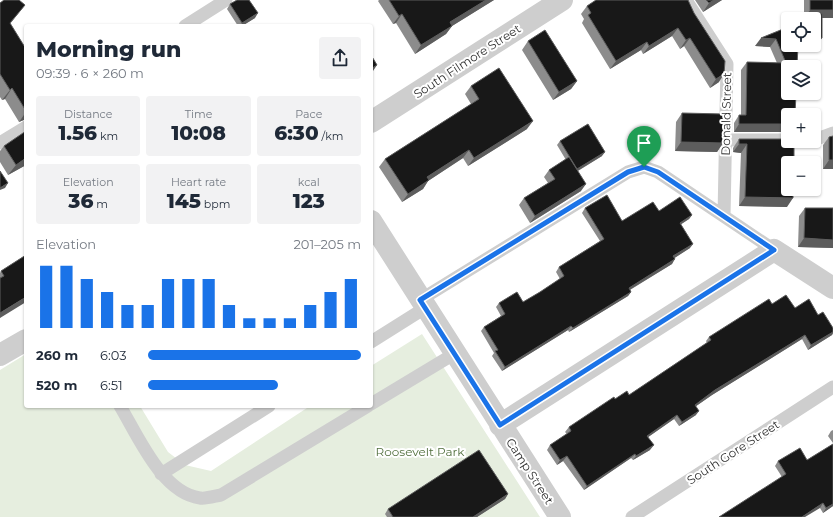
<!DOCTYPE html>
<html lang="en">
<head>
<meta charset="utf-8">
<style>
	:root { --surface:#fff; --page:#f2f2f3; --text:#1f2937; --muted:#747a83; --accent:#1a73e8 }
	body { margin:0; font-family:Montserrat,sans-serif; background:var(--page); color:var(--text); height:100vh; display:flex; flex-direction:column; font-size:15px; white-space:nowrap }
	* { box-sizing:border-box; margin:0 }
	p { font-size:13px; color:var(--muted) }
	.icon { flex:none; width:22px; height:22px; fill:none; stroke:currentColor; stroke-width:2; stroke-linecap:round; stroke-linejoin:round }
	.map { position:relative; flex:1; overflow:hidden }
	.panel { position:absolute; left:24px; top:24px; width:349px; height:384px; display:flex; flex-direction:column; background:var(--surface); border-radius:4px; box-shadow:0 1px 3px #0004 }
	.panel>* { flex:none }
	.fabs { position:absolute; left:781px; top:12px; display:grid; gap:8px }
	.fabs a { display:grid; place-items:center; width:40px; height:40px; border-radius:4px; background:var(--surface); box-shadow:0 1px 3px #0004; font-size:20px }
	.pin { position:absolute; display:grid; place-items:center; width:34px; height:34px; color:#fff; margin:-41px -17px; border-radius:50% 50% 50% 0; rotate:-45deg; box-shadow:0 0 4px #0007 }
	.pin .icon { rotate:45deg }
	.round { display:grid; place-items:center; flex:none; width:42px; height:42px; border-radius:4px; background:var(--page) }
	.headline { display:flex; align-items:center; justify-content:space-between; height:68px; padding:0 12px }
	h1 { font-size:22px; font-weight:800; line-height:30px }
	.figures { display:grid; grid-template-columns:repeat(3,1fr); gap:6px; height:68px; padding:4px 12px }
	.figures div { display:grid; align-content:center; border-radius:4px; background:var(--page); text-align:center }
	.figures b { font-size:20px; font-weight:800 }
	.figures small { font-size:11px; font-weight:400 }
	.figures p { font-size:11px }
	.chart { height:112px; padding:8px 12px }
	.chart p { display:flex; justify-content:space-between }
	.chart svg { width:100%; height:72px; margin-top:4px; stroke:var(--accent); stroke-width:6 }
	ul { padding:0 12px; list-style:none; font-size:13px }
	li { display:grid; grid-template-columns:64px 48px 1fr; align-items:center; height:30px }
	li i { height:10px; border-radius:5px; background:var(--accent) }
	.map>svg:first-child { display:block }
	.green { fill:#e6eedf }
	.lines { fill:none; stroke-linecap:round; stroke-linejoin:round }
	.service { stroke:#cecece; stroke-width:13 }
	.minor { stroke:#cecece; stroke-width:22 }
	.tertiary { stroke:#cecece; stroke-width:22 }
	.wall { fill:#8c8c8c }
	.shaded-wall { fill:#5d5d5d }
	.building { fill:#181818; stroke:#5d5d5d }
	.route-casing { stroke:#fff; stroke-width:8 }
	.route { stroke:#1a73e8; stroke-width:5 }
	.labels { text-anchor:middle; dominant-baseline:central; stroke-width:4; stroke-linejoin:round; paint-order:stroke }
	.street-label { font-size:12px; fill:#313131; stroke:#fff }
	.park-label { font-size:12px; fill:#516f3d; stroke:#fff }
</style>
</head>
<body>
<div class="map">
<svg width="833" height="517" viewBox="0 0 833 517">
	<rect width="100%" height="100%" fill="#fff"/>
	<!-- green -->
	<path class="green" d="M422,334L540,517H0V370L26,354V406H140L168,452L185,465L211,471L310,406H371V366Z"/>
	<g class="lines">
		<!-- service -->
		<path class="service" d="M686,0L727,64L724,216
			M185,26L226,0
			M725,140H788
			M814,140L833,133
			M0,143L26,127
			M420,300L628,172L644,167L658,172L774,250
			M371,342L425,308
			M371,404L454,354
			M120,406C138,436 162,493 200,498C206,499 215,496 221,495L368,406
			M161,474L269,406
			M632,517L833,387"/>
		<!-- minor -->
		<path class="minor" d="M371,221L560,517
			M500,425L774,250L833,288"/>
		<!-- tertiary -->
		<path class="tertiary" d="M371,122L562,0
			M0,355L26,340"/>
	</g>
	<!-- wall -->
	<path class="wall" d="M379,0H494L452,26L446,34L415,54L396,23L393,24L378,1Z
		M688,0L719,82L710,88L684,46L680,49L672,36L643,54L641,50L610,69L582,23L584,19L581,14L587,6Z
		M695,0H722L703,12Z
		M804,0H833V18H822V38L816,46H798L788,115V132H734V123L739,115H741V70L747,62L777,63L770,47L755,46L809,18H804Z
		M0,3L25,5L10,24L26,49V119L19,122L5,99L2,100L0,97Z
		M230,4L255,18L242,26H238L227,9Z
		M528,41L577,81L571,89L553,100L522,50Z
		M471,86L527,129L468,166L463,158L428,181L423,189L402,202L379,167L385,159L471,104L465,94Z
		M682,113L723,143L717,152L675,151L676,122Z
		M829,137L833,169H823V145Z
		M739,139H788L787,207L739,206L741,153L733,152V148Z
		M560,141L602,156L578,171L581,191L530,223L519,205L524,198L548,183L544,177L549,170L566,160L557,145Z
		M4,146L26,165L8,175L0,162V151Z
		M585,208L622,221L659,211L692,215L689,219L681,224L690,248L674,258L672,264L630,290L631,292L628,296L569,332L568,330L502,371L492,356L494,353L481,331L484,327L501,316L496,307L499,303L523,302L540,292L560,279L556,272L559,267L600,241L582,213Z
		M805,208H833V248L798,247L799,216Z
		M26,255L0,318V273L1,271Z
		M772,304L795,308L818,315L833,332V333L832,335L808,350L802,339L712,395L696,406V415L679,426L674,419L648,437L650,450L633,460L631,458L584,490L563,461L557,465L547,450L550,445L567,434L565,432L569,427L615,399L629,395L707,343L706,341L709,337Z
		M833,430V443L828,436L831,431Z
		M833,444V506L823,513L820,508L782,477L775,466L778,461L807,460Z
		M508,494L505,499L477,517H387L385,514L388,509Z"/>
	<!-- shaded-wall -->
	<path class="shaded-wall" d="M486,0H494L452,26L446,34L415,54L421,45L450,22Z
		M714,0H722L703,12L709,3Z
		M810,10H833V18H804Z
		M258,13L255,18L242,26H240L242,23Z
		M402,14L396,23L393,24L399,16Z
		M678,28L672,36L643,54L649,46Z
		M690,38L684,46L680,49L686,40Z
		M761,38L776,39L770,47L755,46Z
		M814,38H822L816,46H792L793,45H814Z
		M647,42L641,50L610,69L616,61Z
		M377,65L371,74V69Z
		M724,74L719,82L710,88L716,79Z
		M577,81L571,89L553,100L559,92Z
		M12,88L5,99L2,100L10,90Z
		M26,112V119L19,122Z
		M533,121L527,129L468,166L474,158Z
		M739,124H788V132H734Z
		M681,142L723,143L717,152L675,151Z
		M739,144H747L741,153L733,152Z
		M469,150L463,158L428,181L423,189L402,202L408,194L427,177Z
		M605,152L602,156L574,173L577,169Z
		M26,158V165L8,175L16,165Z
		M829,160H833V169H823Z
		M8,183L5,188L0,190V188Z
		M586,184L581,191L530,223L535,216Z
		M745,197L793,198L787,207L739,206Z
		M692,215L689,219L677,227L680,223Z
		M804,238L833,240V248L798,247Z
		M693,244L690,248L670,261L673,256Z
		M675,259L672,264L626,292L629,288Z
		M631,292L628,296L569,332L573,328Z
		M26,297V302L0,318V313Z
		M571,326L568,330L502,371L505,367Z
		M833,332V333L832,335L808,350L811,345Z
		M805,335L802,339L712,395L692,409L695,405L715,390Z
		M699,411L696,415L679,426L682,422Z
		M677,415L674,419L644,440L647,436Z
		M654,445L650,450L633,460L636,456Z
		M635,454L631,458L584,490L587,486Z
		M567,456L563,461L557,465L560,460Z
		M508,494L505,499L477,517H473Z
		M823,503L820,508L805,517H802Z
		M833,504V506L823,513L826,508Z"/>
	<!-- building -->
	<path class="building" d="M4,0H19L25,5L10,23L26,49V111L12,88L10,90L0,74V3Z
		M237,0H249L258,13L242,23L230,4Z
		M389,0H486L450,22L452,26L421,45L402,14L399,16Z
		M596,0H688L694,13L725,61L724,74L716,79L690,38L686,40L678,28L649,46L647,42L616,61L588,15L591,13L587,6Z
		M706,0H714L709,3Z
		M810,0H833V10H810Z
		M822,13V38H814V19H807Z
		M788,27V45H798L797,67H788V93H796L795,115H788V124H739V115H746L747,62L786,63L776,39L761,38Z
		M545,30L577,81L559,92L528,41Z
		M371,55L377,65L371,69Z
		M499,68L533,121L474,158L469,150L427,177L429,180L408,194L385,159L479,99L471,86Z
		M682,113L724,114L723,143L681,142Z
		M588,124L605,152L577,169L560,141Z
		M26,131V158L16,165L4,146Z
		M833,136V160H829V137Z
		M739,139H788V141H794V163H788V189H793V198L745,197L747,144H739Z
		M569,157L586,184L535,216L524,198L555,179L549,170Z
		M0,171L8,183L0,188Z
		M607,195L622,221L653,202L659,211L680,197L692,215L680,223L693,244L673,256L675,259L629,288L631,292L573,328L571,326L505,367L495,351L498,350L484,327L505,314L499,303L517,292L523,302L540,292L564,276L559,267L604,239L585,208Z
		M805,208H833V240L804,238Z
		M26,255V297L0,313V278L4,276L1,271Z
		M786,295L795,308L809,299L818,315L823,312L833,328V332L811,345L805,335L715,390L695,405L699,411L682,422L677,415L647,436L654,445L636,456L635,454L587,486L567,456L560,460L550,445L571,431L569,427L614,397L615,399L627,391L629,395L711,340L709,337L769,299L772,304Z
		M833,444V504L826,508L823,503L802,517H719L786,474L778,461L800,448L807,460Z
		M479,450L508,494L473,517H393L388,509Z"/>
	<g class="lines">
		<defs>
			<path id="route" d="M644,167L658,172L774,250L500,425L420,300L628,172Z"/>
		</defs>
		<!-- route casing -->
		<use href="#route" class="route-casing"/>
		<!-- route -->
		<use href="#route" class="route"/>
	</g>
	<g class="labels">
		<!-- street labels -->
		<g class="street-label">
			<text transform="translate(467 61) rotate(-33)">South Filmore Street</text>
			<text transform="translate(726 114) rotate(-89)">Donald Street</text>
			<text transform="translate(733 452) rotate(-33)">South Gore Street</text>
			<text transform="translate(530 471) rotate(57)">Camp Street</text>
		</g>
		<!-- park labels -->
		<g class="park-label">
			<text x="420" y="451">Roosevelt Park</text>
		</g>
	</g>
</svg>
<div class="fabs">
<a><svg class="icon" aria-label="locate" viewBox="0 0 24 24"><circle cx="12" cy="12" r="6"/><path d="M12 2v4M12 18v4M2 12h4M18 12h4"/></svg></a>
<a><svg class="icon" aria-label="layers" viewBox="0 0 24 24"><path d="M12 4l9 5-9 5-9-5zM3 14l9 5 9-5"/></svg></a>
<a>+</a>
<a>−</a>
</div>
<div class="pin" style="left:644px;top:167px;background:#1e9e55"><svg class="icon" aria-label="arrive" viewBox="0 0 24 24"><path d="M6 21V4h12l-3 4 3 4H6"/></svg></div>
<section class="panel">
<div class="headline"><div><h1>Morning run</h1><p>09:39 · 6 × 260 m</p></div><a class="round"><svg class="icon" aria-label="share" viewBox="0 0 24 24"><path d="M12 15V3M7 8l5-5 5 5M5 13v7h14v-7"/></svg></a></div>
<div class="figures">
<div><p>Distance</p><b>1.56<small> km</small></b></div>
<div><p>Time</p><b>10:08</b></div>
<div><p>Pace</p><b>6:30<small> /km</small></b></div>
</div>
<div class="figures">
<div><p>Elevation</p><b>36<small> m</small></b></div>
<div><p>Heart rate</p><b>145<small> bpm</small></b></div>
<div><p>kcal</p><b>123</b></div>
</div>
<div class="chart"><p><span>Elevation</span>201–205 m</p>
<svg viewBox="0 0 160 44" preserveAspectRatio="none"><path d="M5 44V6M15 44V6M25 44V14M35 44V22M45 44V30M55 44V30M65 44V14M75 44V14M85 44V14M95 44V30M105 44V38M115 44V38M125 44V38M135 44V30M145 44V22M155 44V14"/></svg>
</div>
<ul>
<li><b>260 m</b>6:03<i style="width:100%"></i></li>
<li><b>520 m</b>6:51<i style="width:61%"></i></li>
</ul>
</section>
</div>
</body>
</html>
